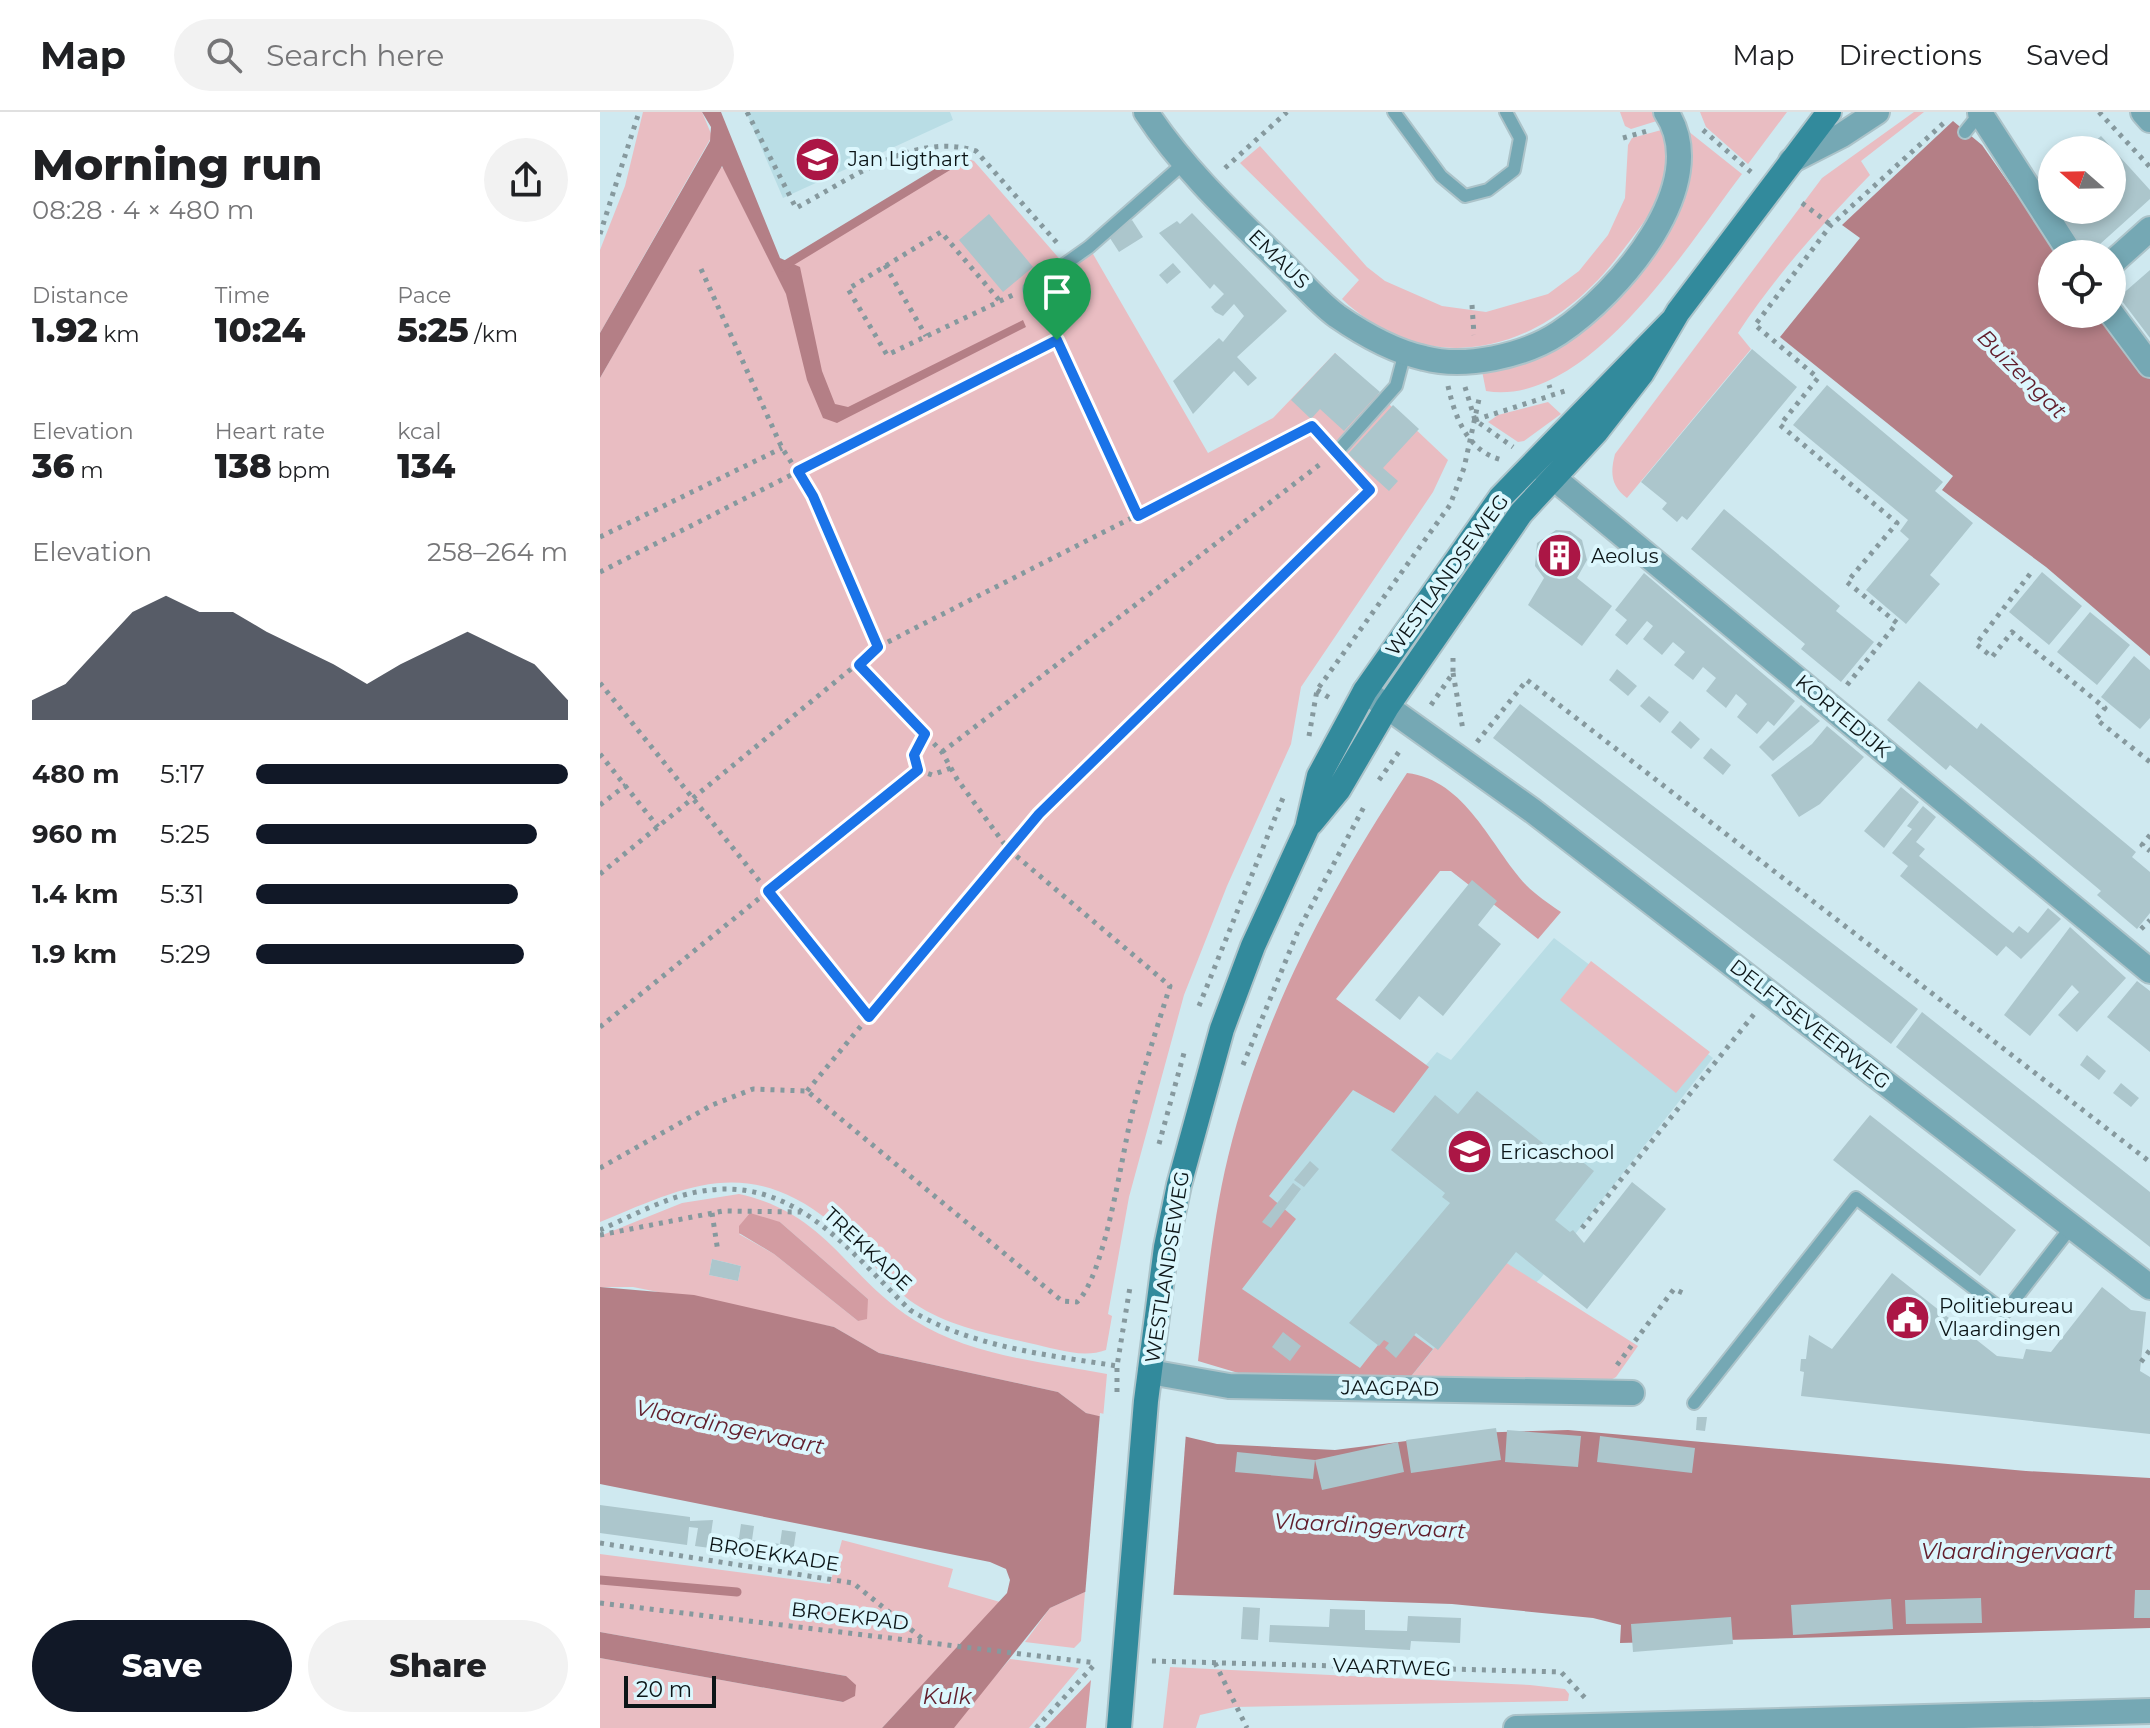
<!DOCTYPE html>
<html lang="en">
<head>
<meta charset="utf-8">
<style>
	:root { --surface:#fff; --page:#f2f2f2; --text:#202124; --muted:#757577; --line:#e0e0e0; --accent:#111827 }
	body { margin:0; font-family:Montserrat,sans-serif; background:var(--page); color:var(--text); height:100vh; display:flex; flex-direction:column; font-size:30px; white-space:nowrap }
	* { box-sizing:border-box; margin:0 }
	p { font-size:26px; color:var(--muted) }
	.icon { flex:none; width:44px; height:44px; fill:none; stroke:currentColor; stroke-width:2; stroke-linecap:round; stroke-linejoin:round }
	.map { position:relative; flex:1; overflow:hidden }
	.sheet { display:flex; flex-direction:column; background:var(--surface); width:600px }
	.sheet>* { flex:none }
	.needle { width:52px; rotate:290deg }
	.fabs { position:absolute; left:1438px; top:24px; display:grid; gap:16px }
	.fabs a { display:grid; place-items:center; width:88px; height:88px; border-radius:50%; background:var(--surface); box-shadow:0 4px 12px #0003; font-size:40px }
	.scale { position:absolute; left:24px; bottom:20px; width:92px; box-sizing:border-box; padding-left:8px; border:4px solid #0c1517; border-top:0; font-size:22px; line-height:28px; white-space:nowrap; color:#0c1517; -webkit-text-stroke:6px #dcf7fd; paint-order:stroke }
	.pin { position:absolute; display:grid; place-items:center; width:68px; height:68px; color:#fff; margin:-82px -34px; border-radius:50% 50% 50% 0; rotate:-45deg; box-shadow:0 0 8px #0007 }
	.pin .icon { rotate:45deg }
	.round { display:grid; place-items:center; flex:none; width:84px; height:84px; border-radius:42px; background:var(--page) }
	.headline { display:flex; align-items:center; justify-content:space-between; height:136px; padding:0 32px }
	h1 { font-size:44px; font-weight:800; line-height:60px }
	.metrics { display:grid; grid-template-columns:repeat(3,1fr); gap:12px; height:136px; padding:8px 32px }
	.metrics div { display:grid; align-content:center }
	.metrics b { font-size:34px; font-weight:800 }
	.metrics small { font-size:22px; font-weight:400 }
	.metrics p { font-size:22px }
	.chart { height:224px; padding:16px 32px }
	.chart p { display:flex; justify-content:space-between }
	.chart svg { width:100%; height:144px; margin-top:8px; fill:var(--accent); opacity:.7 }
	.primary-button { display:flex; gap:16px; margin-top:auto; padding:16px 32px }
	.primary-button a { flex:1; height:92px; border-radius:48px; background:var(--accent); color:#fff; font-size:32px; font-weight:800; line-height:92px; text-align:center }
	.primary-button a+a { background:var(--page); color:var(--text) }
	ul { padding:0 32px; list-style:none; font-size:26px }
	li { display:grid; grid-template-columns:128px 96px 1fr; align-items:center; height:60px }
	li i { height:20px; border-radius:10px; background:var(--accent) }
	header { display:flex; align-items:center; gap:48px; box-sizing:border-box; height:112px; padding:0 40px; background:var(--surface); border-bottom:2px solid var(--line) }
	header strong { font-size:38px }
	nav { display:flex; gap:44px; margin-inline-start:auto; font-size:28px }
	.search { width:560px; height:72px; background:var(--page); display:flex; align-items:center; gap:20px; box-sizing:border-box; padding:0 28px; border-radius:44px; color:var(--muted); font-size:30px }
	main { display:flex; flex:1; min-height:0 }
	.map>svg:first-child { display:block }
	.built { fill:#b9dde5 }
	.green { fill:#e9bdc2; fill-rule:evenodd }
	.forest { fill:#d39ca2 }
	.water { fill:#b47f86 }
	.pier { fill:#cfe9f0 }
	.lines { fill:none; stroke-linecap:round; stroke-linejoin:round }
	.stream { stroke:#b47f86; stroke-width:9 }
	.building { fill:#acc6cc }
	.lane-casing { stroke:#acc3c9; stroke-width:16 }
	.street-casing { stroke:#acc3c9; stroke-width:28 }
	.secondary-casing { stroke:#acc3c9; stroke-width:28 }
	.path { stroke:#86999e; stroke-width:5; stroke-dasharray:4 6; stroke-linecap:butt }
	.lane { stroke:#75a8b4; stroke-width:12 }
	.street { stroke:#75a8b4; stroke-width:24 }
	.secondary { stroke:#328a9c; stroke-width:24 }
	.route-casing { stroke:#fff; stroke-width:16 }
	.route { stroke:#1a73e8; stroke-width:10 }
	.labels { text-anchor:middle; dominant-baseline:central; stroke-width:8; stroke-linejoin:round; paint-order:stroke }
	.poi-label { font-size:20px; fill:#0c1517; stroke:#dcf7fd; text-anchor:start }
	.street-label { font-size:20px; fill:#0c1517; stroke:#dcf7fd }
	.water-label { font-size:22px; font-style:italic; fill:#63202e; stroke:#dcf7fd }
</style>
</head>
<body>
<header>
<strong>Map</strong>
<div class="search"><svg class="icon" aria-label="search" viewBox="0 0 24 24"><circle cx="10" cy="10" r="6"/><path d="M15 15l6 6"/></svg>Search here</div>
<nav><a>Map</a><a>Directions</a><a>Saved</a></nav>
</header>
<main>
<section class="sheet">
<div class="headline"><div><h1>Morning run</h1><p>08:28 · 4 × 480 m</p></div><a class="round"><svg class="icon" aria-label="share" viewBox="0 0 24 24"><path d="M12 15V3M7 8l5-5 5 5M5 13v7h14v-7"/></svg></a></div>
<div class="metrics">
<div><p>Distance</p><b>1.92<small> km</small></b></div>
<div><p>Time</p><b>10:24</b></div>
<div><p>Pace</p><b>5:25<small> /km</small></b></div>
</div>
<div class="metrics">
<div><p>Elevation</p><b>36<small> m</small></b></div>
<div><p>Heart rate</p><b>138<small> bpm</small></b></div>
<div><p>kcal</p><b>134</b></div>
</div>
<div class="chart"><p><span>Elevation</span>258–264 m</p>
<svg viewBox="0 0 160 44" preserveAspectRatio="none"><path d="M0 44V38L10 33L20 22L30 11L40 6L50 11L60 11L70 17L80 22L90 27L100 33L110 27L120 22L130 17L140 22L150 27L160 38V44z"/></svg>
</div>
<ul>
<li><b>480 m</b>5:17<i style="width:100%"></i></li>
<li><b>960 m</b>5:25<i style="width:90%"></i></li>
<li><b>1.4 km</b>5:31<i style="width:84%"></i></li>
<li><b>1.9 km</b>5:29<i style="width:86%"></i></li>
</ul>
<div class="primary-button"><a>Save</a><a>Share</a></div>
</section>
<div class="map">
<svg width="1550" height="1616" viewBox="0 0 1550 1616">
	<rect width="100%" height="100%" fill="#cfe9f0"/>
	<!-- built -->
	<path class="built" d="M146,0H350L353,8L183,86Z
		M954,826L1113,946L940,1167L830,1262L716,1267L609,1183L662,1086L752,970L791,994L837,940L851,948Z"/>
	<!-- green -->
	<path class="green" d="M43,0H102L112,24L0,221V138L25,74Z
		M1020,0H1055L1060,8L1031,17L1025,14Z
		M1100,0H1187L1148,52L1106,15Z
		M1314,0H1324L1261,49L1270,63C1223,111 1175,164 1138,221L1151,237L1027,386C1011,374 1010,361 1015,342L1222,66Z
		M1065,17C1071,79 1056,95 1019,143C949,236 835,274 742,187L759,168L640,51L660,34L767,155L785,169L842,194L886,200L948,182L979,159L1008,123L1025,86L1028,33L1032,26Z
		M1088,19L1142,62C1089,131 988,296 886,279L882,259L911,254L1065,125C1090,91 1093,60 1088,19Z
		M363,45L374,49L464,152L489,135L608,341L673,306L735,241L848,348L833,380L701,575L691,632L627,774L584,883L529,1085L508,1202L512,1204L506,1238C482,1247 454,1236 429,1231C390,1222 348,1214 315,1192C283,1171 262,1134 232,1111C148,1043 88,1073 0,1110V266L120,55L125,56L182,154Z
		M948,290L961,302L924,329L918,330L888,310L898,303Z
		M991,849L1110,940L1076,981L960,888Z
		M139,1082C228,1102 246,1165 314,1208C370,1244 443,1250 507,1262L503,1306L486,1301L458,1280L279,1241L234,1215L33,1175H0V1124L82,1091ZM180,1110L268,1187L258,1209L174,1142L139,1122ZM112,1147L141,1154L138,1169L109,1163Z
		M905,1150L1038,1234L1016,1265L1007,1270C937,1264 869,1269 800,1278Z
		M242,1428L353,1457L348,1475L400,1490L282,1616H0V1546L243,1590L246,1564L0,1520V1442L230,1472Z
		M485,1480L481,1529L474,1536L425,1530L450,1496Z
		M410,1547L479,1556L429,1616H350Z
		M570,1555L930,1573L965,1577L969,1582L968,1589L635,1595L600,1603L596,1616H563Z"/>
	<!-- forest -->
	<path class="forest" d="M807,661C866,668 891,735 926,773C936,783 949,792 961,800L938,827L851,759H840L736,887L829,955L794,1001L753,978L669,1084L696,1107L642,1177L760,1256L796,1210L833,1237L800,1278L685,1275L598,1249C606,1181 612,1111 628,1045C662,905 728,781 807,661Z
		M150,1101L180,1110L268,1187L267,1207L258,1209L174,1142L139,1121V1114Z
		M491,1568L486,1616H445Z"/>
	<!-- water -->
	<path class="water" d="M102,0H121L180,146L200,155L222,259L235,292L248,295L423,208L426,215L237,311L223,306L207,268L186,182L122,54L0,266V221L110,29L111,15Z
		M1353,9L1382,33L1458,142H1452V202H1501L1550,267V544L1446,455L1342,378L1353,364L1180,225L1260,126L1242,113Z
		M0,1175L94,1183L234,1215L279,1241L458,1280L486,1301L617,1332L735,1338L870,1321L968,1318L1426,1359L1550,1366V1516L1020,1531L1021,1513L993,1506L852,1492L485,1480L450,1496L354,1616H282L407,1481L410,1468L406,1457L390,1450L0,1372Z
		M0,1520L246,1564L256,1573L255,1584L243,1590L0,1546Z"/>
	<!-- pier -->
	<path class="pier" d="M500,1301L586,1321L573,1489L485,1484Z"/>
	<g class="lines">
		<!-- stream -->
		<path class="stream" d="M182,155L363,45
			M0,1468L137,1480"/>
	</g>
	<!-- building -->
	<path class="building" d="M1501,24L1550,78V87L1489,142H1482L1452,98H1512V38H1485Z
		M1452,68V98L1439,79Z
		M592,101L687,199L637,245L657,266L648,274L634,259L593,302L573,269L619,226L623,230L644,204L634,192L623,204L615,200L611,195L624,182L614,172L610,177L559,121L577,109L580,112Z
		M389,102L433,155L403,180L359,128Z
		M532,108L543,125L519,140L508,123Z
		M573,151L581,160L567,172L559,163Z
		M1550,158V226L1519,185Z
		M1152,237L1197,275L1087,408L1082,404L1077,410L1062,397L1067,391L1041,370Z
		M735,241L780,280L744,319L720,297L711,307L691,288Z
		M1227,273L1343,370L1335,379L1373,411L1330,463L1340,472L1306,512L1266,478L1309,427L1300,419L1308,408L1193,313Z
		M793,293L819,317L783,356L798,369L789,379L748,342Z
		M1124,397L1240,494L1236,499L1274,530L1241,570L1201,537L1205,532L1091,437Z
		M956,418L970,419L982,428L987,448L977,466L1012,494L982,534L928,493L944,466L935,454L937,431Z
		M1442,460L1482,494L1449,533L1409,500Z
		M1044,461L1195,589L1174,614L1168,609L1157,622L1137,605L1147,592L1142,587L1136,582L1126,596L1106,579L1116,566L1103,555L1093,568L1074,553L1085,540L1073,530L1062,543L1043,527L1053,514L1047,509L1027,533L1015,523L1027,508L1015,498Z
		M1490,500L1530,533L1497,573L1457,540Z
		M1534,544L1550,558V606L1540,617L1501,585Z
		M1017,557L1037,574L1028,584L1009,568Z
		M1319,569L1377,617L1381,611L1536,740L1532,745L1550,760V801L1537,817L1497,783L1501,779L1482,763L1350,653L1346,658L1287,608Z
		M1049,584L1069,600L1060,611L1040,594Z
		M920,592L1318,897L1291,932L893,626Z
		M1201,593L1220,609L1173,649L1159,635Z
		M1080,609L1100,627L1091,637L1071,620Z
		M1227,614L1264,645L1220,692L1199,705L1171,663L1212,632Z
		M1111,636L1131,653L1123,663L1103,646Z
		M1301,675L1319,690L1284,736L1264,719Z
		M1323,694L1336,705L1316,730L1325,737L1319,744L1398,809L1413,821L1419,814L1428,821L1448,796L1461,807L1421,847L1406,834L1397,844L1300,764L1308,754L1292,741L1312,717L1307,714Z
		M872,768L897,789L878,813L901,832L843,904L819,884L800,908L775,888Z
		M1470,815L1526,866L1477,920L1458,903L1479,880L1472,873L1430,924L1404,903Z
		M1537,869L1550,879V940L1507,905Z
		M1322,900L1550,1080V1135L1296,935Z
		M1487,943L1506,959L1499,968L1480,953Z
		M1521,971L1539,986L1531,995L1513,981Z
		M877,979L954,1040L960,1032L994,1059L955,1108L970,1120L973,1118L984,1131L1032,1070L1066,1097L987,1197L916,1140L838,1238L816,1221L796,1246L785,1236L789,1231L784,1228L779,1234L749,1211L850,1091L842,1085L845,1081L791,1038L835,983L858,1002Z
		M1270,1003L1416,1118L1380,1164L1233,1048Z
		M710,1049L719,1057L704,1075L694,1068Z
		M693,1071L701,1077L671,1116L662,1110Z
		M112,1147L141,1154L138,1169L109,1163Z
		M1292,1161L1397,1244L1423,1247L1426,1237L1451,1240L1502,1175L1531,1198L1546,1200L1540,1259L1550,1265V1322L1201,1284L1204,1260L1200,1259L1201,1247H1206L1209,1223L1232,1237Z
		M683,1220L701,1234L690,1249L672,1235Z
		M1097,1305H1107L1105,1319L1096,1318Z
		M896,1316L901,1348L811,1361L806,1328Z
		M907,1318L981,1324L978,1355L905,1350Z
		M1000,1324L1095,1336L1092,1361L997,1350Z
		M798,1330L804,1360L722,1378L715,1348L713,1367L635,1360L637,1340L715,1348Z
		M0,1393L90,1405V1409L113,1408L111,1422L139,1426L141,1412L154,1414L152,1428L180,1432L182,1418L196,1420L192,1447L95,1434L98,1416L89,1415L87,1433L0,1421Z
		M1535,1478H1550V1506H1534Z
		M1381,1486L1382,1511L1306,1512L1305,1488Z
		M1291,1487L1293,1517L1193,1523L1191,1493Z
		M643,1495L660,1496L658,1528L641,1527Z
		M730,1497L765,1498V1518L807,1519L808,1504L861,1506L860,1531L811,1529L810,1538L669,1530L670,1513L729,1515Z
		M1131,1505L1133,1532L1033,1540L1031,1512Z"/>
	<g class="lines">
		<defs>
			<path id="lane" d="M794,0L841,64L865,84L888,78L914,58L920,26L906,0
				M1365,20L1381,0
				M430,177L489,135L583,52
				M737,340L796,274L805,240
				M1094,1291L1256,1086L1405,1200L1472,1114"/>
			<path id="street" d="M546,0C584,58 635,105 684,153C701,170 718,190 737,204C763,222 793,239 824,246C865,257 924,244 959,221C1018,182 1114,72 1066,0
				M1543,0L1550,8
				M1380,1L1471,142
				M1191,49L1242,23L1277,0
				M1512,151L1550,117
				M1512,202L1550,253
				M938,353L1550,859
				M765,579L933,699L1550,1175
				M550,1260L629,1274L1032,1281
				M916,1616L1550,1599"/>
			<path id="secondary" d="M711,711L739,677L787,595L921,401L996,320L1042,261L1078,200L1229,0
				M519,1616L546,1289L566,1135L579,1073L622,917L653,834L707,716L719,664L765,579L901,385L1071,210"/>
		</defs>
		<!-- lane casing -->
		<use href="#lane" class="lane-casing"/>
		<!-- street casing -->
		<use href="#street" class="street-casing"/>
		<!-- secondary casing -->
		<use href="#secondary" class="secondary-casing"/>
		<!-- path -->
		<path class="path" d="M147,0L196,96C249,68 314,19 376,39L459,133
			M1499,0L1550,55
			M1103,18L1151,60
			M1023,26L1047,19
			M625,56L687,0
			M1202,91L1231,113
			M0,122L39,0
			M285,153L326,224
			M101,157L182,336L213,384L278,535
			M399,188L341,120L248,177L287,243L413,183
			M872,193L874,223
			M439,195L538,404
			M949,273L950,276
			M848,274C855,305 867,339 902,348
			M865,275L875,308L913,335
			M875,308L965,279
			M0,425L182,336
			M0,460L457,228
			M1430,462L1376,532L1392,545L1412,520L1505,596L1496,607L1550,650
			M853,561L863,618
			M0,571L269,905
			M1247,573L1297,511L1247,470L1297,411L1180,313L1218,266L1155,213L1231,113L1346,9
			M717,578L733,588
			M831,593L853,561V546
			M325,622L314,643L318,658L332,663L351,656
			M709,624L717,578L850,393L864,356L879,287
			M877,630L927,568L1550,1050
			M342,640L723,350
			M0,642L58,715
			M779,668L801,637
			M0,693L26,673
			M1550,723L1542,733L1550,739
			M0,762L278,535L712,314L725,327
			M1541,817L1550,808
			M599,894L685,681
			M0,915L318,658
			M643,953L698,819L766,691
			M207,979L408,737L357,667L342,640L259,553
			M559,1032L584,941
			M0,1056L112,993L153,977L207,979L462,1189L477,1190C504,1165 521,1050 530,1010C541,964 556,919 570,874L408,737L439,702L770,378L750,355
			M112,1101L118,1140
			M982,1116L1155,901
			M0,1118C30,1105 64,1086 97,1080C193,1061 248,1138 310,1198C371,1235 448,1243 517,1254
			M0,1123L123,1099L201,1100
			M1541,1250L1550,1238
			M1017,1253L1074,1177L1085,1182
			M517,1280V1254L530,1175
			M0,1431L253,1471L324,1528
			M0,1491L496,1551
			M552,1549L961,1560L986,1587
			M615,1551L647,1616
			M436,1616L495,1552"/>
		<!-- lane -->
		<use href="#lane" class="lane"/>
		<!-- street -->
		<use href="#street" class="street"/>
		<!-- secondary -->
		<use href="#secondary" class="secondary"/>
	</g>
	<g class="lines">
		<defs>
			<path id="route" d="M457,228L538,404L712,314L770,378L439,702L269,905L168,779L318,658L314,643L325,622L259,553L278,535L213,384L198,359Z"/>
		</defs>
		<!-- route casing -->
		<use href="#route" class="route-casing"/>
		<!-- route -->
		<use href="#route" class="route"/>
	</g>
	<!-- icons -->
	<defs>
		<symbol id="school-disc" viewBox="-11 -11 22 22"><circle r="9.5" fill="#ab1645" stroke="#dcf7fd"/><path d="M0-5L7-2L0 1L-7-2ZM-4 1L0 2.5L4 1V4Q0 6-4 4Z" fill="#fff"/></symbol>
		<symbol id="building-disc" viewBox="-11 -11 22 22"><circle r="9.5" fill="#ab1645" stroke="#dcf7fd"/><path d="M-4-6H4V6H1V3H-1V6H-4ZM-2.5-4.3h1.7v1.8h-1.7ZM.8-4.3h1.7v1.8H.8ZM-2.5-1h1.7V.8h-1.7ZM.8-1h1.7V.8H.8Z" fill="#fff"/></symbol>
		<symbol id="civic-disc" viewBox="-11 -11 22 22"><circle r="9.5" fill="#ab1645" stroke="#dcf7fd"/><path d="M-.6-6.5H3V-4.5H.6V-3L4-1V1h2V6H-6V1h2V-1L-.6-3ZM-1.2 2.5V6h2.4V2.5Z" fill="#fff"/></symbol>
	</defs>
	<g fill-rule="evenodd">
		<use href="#school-disc" x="192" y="22" width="51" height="51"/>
		<use href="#building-disc" x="934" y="418" width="51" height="51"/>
		<use href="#school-disc" x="844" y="1014" width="51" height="51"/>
		<use href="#civic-disc" x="1282" y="1180" width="51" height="51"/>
	</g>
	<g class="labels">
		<!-- poi labels -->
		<g class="poi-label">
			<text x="248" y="47">Jan Ligthart</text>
			<text x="991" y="444">Aeolus</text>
			<text x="900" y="1040">Ericaschool</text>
			<text x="1339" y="1194">Politiebureau<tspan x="1339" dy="23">Vlaardingen</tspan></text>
		</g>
		<!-- street labels -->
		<g class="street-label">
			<text transform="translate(679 147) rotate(44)">EMAUS</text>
			<text transform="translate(847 463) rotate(-54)">WESTLANDSEWEG</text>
			<text transform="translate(1243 604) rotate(40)">KORTEDIJK</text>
			<text transform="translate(1210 912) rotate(38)">DELFTSEVEERWEG</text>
			<text transform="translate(268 1137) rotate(43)">TREKKADE</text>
			<text transform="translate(567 1155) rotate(-81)">WESTLANDSEWEG</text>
			<text transform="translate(790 1276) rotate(1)">JAAGPAD</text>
			<text transform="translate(174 1442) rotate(9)">BROEKKADE</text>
			<text transform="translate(250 1504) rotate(7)">BROEKPAD</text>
			<text transform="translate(792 1555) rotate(2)">VAARTWEG</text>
		</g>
		<!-- water labels -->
		<g class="water-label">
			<text transform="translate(1422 262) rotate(45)">Buizengat</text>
			<text transform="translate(130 1315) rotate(12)">Vlaardingervaart</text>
			<text transform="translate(770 1414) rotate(3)">Vlaardingervaart</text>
			<text x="1417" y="1439">Vlaardingervaart</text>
			<text x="347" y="1584">Kulk</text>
		</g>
	</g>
</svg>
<div class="fabs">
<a><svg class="needle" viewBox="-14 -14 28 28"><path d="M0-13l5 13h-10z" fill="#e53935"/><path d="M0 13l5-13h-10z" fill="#757577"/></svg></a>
<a><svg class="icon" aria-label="locate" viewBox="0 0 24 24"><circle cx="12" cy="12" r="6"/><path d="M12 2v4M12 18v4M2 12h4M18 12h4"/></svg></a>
</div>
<div class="scale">20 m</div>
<div class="pin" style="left:457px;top:228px;background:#1e9e55"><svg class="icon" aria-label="arrive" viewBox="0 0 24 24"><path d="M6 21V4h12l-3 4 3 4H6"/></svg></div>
</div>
</main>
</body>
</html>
